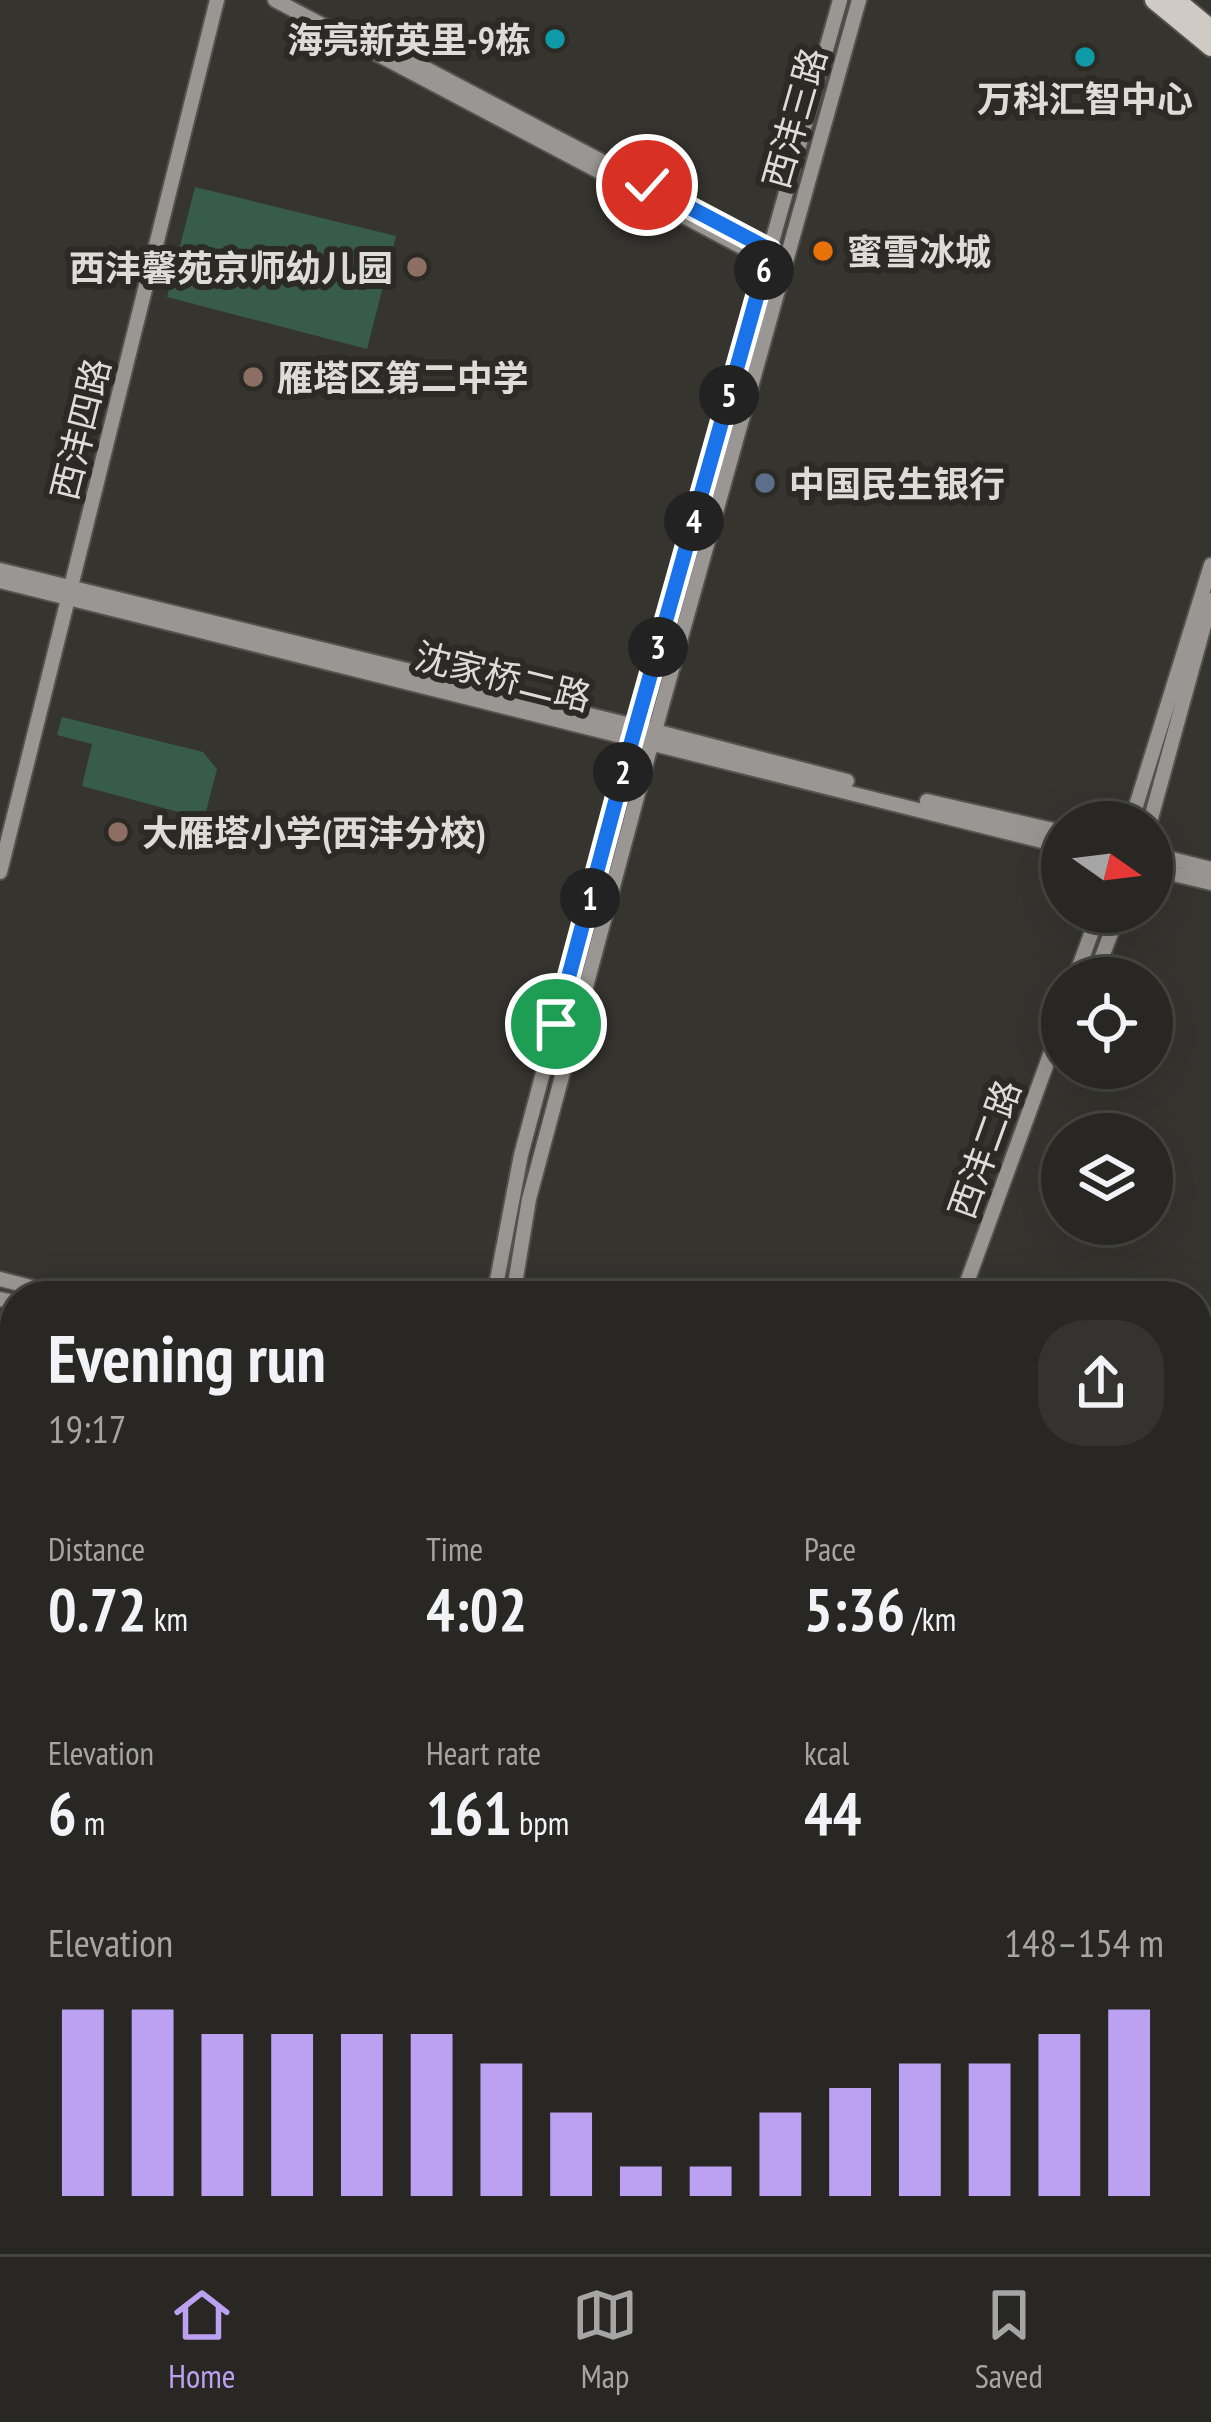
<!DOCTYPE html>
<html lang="en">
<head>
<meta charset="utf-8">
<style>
	:root { --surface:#282723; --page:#343330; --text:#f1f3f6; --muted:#a5a5a6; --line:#444441; --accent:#bca0f2 }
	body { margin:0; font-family:"PT Sans Narrow","Noto Sans SC",sans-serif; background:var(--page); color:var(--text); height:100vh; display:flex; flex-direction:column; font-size:45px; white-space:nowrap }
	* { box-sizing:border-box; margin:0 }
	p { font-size:39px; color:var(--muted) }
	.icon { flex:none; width:66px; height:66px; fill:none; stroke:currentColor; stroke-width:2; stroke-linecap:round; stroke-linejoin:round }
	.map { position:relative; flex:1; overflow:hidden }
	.sheet { position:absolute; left:0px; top:1281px; width:1212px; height:975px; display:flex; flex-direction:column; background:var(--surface); border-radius:48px 48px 0 0; box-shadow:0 12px 48px #0002,0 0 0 3px var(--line) }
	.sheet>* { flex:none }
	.needle { width:78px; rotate:104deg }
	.tools { position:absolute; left:1041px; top:801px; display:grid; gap:24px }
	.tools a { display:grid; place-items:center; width:132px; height:132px; border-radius:50%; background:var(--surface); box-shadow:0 12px 48px #0002,0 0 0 3px var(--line); font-size:60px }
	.pin { position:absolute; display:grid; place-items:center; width:102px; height:102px; color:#fff; margin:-51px; border:6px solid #fff; border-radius:50%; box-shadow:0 3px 12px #0007 }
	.km { position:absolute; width:60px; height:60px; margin:-30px; border-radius:50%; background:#222; color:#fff; font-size:33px; line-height:60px; text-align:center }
	.round { display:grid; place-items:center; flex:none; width:126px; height:126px; border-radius:48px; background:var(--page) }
	.summary { display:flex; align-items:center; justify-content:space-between; height:204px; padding:0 48px }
	h1 { font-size:66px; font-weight:600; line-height:90px }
	.figures { display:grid; grid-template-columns:repeat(3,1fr); gap:18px; height:204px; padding:12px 48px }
	.figures div { display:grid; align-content:center }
	.figures b { font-size:60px; font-weight:600 }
	.figures small { font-size:33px; font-weight:400 }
	.figures p { font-size:33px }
	.chart { height:336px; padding:24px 48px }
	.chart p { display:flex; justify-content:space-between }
	.chart svg { width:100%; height:216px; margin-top:12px; stroke:var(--accent); stroke-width:6 }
	.tab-bar { display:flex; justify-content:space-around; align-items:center; height:168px; border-top:3px solid var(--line); background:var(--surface); font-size:33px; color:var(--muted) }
	.tab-bar a { display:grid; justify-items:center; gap:6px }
	.tab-bar .current { color:var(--accent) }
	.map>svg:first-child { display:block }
	.grass { fill:#375c48 }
	.park { fill:url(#park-tufts) }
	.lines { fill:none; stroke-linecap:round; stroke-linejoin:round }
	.river { stroke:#387979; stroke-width:15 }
	.street-casing { stroke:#54524d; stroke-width:15 }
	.secondary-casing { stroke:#54524d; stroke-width:18 }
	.primary-casing { stroke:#54524d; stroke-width:20 }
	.highway-casing { stroke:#54524d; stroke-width:22 }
	.street { stroke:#767371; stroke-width:10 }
	.secondary { stroke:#9a9693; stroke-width:14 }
	.primary { stroke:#b7b2ae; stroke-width:15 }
	.highway { stroke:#d0cac5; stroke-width:18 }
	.route-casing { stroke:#fff; stroke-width:24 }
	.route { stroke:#1a73e8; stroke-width:15 }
	.culture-dot { fill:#0f9aa8; stroke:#2c2a25; stroke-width:4.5 }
	.food-dot { fill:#e8710a; stroke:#2c2a25; stroke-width:4.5 }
	.education-dot { fill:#8d6e63; stroke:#2c2a25; stroke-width:4.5 }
	.service-dot { fill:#5c6f8a; stroke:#2c2a25; stroke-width:4.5 }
	.labels { text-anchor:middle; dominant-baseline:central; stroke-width:12; stroke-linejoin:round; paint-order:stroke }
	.poi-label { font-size:36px; font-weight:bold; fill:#dddcd8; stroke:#2c2a25; text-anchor:start }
	.street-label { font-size:36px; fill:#dddcd8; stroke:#2c2a25 }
</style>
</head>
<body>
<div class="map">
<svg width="1211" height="2254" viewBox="0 0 1211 2254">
	<defs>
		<pattern id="park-tufts" width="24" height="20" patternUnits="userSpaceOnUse" patternTransform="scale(3)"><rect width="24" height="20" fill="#375c48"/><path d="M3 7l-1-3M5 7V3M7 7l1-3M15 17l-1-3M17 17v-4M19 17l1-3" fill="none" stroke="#547362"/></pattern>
	</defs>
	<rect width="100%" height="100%" fill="#36342f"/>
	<!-- grass -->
	<path class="grass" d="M195,187L396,236L367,349L167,297Z
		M62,717L203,752L217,769L204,819L82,786L92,744L57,735Z
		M132,2241H292L306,2245L300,2254H119Z"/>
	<!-- park -->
	<path class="park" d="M0,1322L15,1326V2069L0,2064Z
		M1197,1624L1211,1628V2217L1197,2213V2188L1210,2131L1197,2134Z"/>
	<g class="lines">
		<!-- river -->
		<path class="river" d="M63,2254L77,2241"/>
		<defs>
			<path id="street" d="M0,2078L15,2082
				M0,2140L15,2145
				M92,2254L105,2241
				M314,2254L321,2241"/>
			<path id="secondary" d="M275,0L774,264
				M398,54L776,253
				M0,570L655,731L847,781
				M0,581L1062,846
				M927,801L1062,832
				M1131,822L1211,565
				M1150,822L1211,600
				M1152,854L1211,869
				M1152,869L1211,883
				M0,872L217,0
				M1075,978L1099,912
				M1094,978L1119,912
				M0,1279L66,1296
				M494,1296L521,1155L632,740L840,0
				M513,1296L529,1199L651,745L859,0
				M962,1296L1062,1022
				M0,1299L15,1302
				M1197,1577L1211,1581
				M1197,1598L1211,1601
				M1197,2076L1211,2020
				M1197,2114L1209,2066
				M332,2241L376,2254
				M566,2241L619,2254
				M1162,2254L1165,2241"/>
			<path id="primary" d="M0,2099L15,2104
				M0,2120L15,2125
				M398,2241L450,2254
				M483,2241L535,2254
				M554,2241L568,2254"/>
			<path id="highway" d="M1154,0L1211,47
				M1176,0L1211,29"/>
		</defs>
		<!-- street casing -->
		<use href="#street" class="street-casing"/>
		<!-- secondary casing -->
		<use href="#secondary" class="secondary-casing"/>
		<!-- primary casing -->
		<use href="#primary" class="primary-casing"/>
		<!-- highway casing -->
		<use href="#highway" class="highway-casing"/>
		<!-- street -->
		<use href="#street" class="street"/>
		<!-- secondary -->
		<use href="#secondary" class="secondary"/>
		<!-- primary -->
		<use href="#primary" class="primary"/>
		<!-- highway -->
		<use href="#highway" class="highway"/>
	</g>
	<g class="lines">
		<defs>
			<path id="route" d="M556,1024L632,740L770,250L647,185"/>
		</defs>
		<!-- route casing -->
		<use href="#route" class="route-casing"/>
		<!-- route -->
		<use href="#route" class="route"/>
	</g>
	<!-- markers -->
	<g class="culture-dot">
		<circle cx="555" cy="39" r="12"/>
		<circle cx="1085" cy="57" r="12"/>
	</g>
	<circle class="food-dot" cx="823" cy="251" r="12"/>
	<g class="education-dot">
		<circle cx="417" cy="267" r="12"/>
		<circle cx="253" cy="377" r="12"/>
		<circle cx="118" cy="832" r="12"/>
	</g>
	<circle class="service-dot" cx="765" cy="483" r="12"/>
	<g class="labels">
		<!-- poi labels -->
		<g class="poi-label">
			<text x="531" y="39" text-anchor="end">海亮新英里-9栋</text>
			<text x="1085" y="98" text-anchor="middle">万科汇智中心</text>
			<text x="847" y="251">蜜雪冰城</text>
			<text x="393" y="267" text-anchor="end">西沣馨苑京师幼儿园</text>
			<text x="277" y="377">雁塔区第二中学</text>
			<text x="789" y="483">中国民生银行</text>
			<text x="142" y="832">大雁塔小学(西沣分校)</text>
		</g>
		<!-- street labels -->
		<g class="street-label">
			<text transform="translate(794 118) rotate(-74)">西沣三路</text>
			<text transform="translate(80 429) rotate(-76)">西沣四路</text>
			<text transform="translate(503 676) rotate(14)">沈家桥二路</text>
			<text transform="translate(984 1149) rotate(-70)">西沣二路</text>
		</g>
	</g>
</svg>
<div class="tools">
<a><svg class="needle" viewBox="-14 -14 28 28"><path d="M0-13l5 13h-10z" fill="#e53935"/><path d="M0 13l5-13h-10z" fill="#a5a5a6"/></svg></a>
<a><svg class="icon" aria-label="locate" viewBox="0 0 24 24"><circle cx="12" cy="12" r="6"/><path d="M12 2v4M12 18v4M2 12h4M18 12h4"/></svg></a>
<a><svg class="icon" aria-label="layers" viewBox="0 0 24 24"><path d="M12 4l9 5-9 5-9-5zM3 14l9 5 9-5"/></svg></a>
</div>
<div class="pin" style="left:556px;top:1024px;background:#1e9e55"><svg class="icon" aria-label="arrive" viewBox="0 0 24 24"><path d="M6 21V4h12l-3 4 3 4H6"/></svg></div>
<div class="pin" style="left:647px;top:185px;background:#d93025"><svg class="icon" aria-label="check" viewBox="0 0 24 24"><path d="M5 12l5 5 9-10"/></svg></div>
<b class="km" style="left:590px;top:898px">1</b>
<b class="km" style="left:623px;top:772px">2</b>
<b class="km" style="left:658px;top:647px">3</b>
<b class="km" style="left:694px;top:521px">4</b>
<b class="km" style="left:729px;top:395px">5</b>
<b class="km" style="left:764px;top:270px">6</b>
<section class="sheet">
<div class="summary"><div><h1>Evening run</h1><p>19:17</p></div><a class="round"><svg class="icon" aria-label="share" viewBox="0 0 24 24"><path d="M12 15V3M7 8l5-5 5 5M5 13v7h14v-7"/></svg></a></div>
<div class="figures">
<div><p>Distance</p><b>0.72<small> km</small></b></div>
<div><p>Time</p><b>4:02</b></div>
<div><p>Pace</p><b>5:36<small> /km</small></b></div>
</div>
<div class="figures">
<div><p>Elevation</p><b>6<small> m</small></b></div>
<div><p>Heart rate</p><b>161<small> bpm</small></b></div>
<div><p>kcal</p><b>44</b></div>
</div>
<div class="chart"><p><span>Elevation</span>148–154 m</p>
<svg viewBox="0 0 160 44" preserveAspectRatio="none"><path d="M5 44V6M15 44V6M25 44V11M35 44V11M45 44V11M55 44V11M65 44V17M75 44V27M85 44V38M95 44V38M105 44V27M115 44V22M125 44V17M135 44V17M145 44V11M155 44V6"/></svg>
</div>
</section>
</div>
<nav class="tab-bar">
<a class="current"><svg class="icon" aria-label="home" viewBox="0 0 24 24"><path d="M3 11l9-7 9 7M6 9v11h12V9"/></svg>Home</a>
<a><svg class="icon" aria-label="map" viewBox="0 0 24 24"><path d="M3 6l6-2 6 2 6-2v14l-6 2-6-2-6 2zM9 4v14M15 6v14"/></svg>Map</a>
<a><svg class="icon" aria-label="saved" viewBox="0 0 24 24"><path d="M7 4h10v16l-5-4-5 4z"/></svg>Saved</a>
</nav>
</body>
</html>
